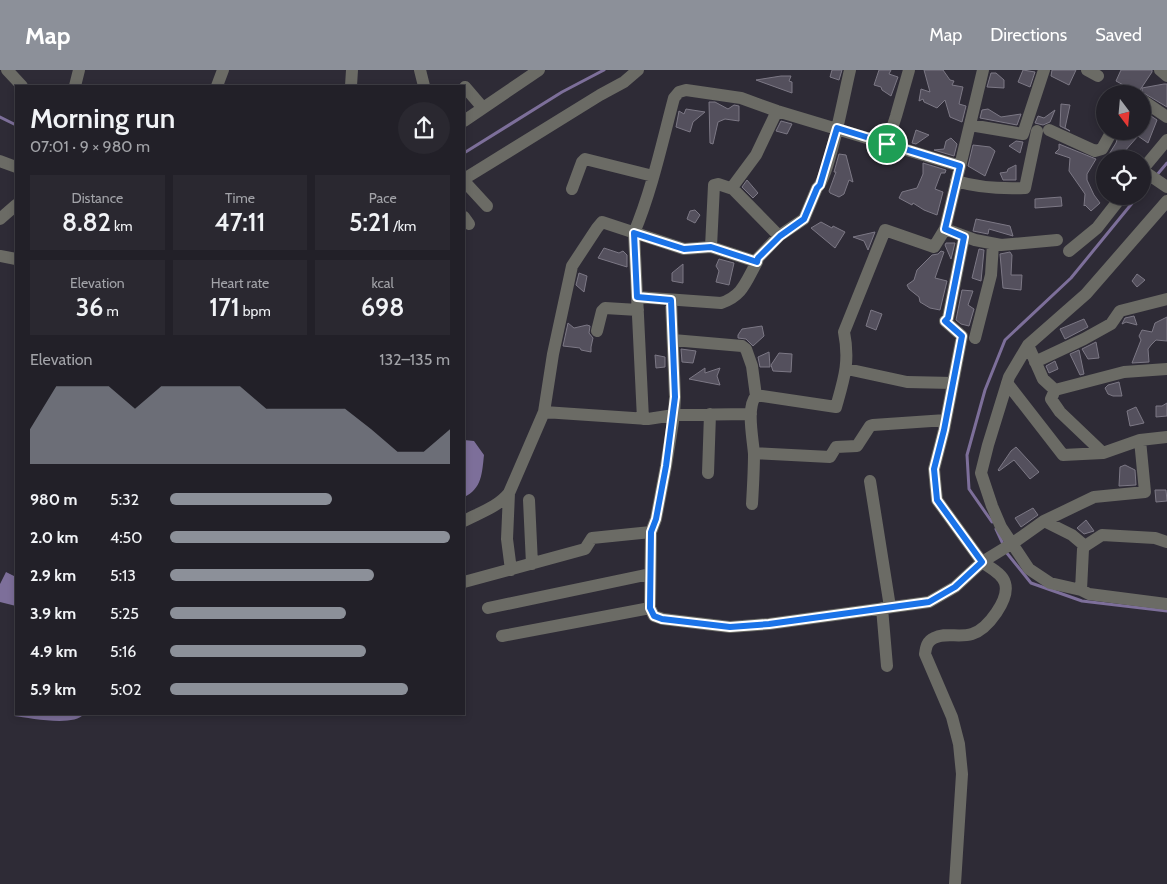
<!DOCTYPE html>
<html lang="en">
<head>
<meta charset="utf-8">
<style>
	:root { --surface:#222028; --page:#2a2830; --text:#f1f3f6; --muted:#a2a3a8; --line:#3f3e45; --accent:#8c9099 }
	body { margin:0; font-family:Cabin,sans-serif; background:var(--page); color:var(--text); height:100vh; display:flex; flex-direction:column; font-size:19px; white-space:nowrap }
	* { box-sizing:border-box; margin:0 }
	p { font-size:16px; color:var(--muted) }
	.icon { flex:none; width:28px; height:28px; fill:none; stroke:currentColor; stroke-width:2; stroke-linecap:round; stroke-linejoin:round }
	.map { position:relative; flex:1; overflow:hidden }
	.details { position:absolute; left:15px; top:15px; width:450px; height:630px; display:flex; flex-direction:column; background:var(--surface); border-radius:0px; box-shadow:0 2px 8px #0003,0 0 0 1px var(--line) }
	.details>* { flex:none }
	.needle { width:32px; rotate:164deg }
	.tools { position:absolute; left:1096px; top:15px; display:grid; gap:10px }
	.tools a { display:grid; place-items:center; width:55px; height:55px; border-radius:50%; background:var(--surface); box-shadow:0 2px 8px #0003,0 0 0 1px var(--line); font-size:25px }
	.pin { position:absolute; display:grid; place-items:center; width:42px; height:42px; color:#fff; margin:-21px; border:2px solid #fff; border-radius:50%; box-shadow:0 1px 5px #0007 }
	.round { display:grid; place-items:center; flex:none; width:52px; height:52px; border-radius:26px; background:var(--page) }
	.head { display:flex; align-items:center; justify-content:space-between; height:85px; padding:0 15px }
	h1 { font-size:28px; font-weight:600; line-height:38px }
	.figures { display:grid; grid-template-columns:repeat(3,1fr); gap:8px; height:85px; padding:5px 15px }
	.figures div { display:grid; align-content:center; border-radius:0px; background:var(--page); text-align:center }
	.figures b { font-size:25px; font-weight:600 }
	.figures small { font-size:14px; font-weight:400 }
	.figures p { font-size:14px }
	.chart { height:140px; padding:10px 15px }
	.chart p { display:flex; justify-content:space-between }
	.chart svg { width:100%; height:90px; margin-top:5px; fill:var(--accent); opacity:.7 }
	ul { padding:0 15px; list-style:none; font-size:16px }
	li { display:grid; grid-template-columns:80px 60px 1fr; align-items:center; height:38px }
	li i { height:12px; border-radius:6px; background:var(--accent) }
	header { display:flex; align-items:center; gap:30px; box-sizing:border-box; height:70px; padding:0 25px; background:var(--accent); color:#fff }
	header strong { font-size:24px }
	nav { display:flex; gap:28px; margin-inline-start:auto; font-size:18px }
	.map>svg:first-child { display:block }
	.water { fill:#7d6f9a }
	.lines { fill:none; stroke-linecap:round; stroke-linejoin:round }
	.stream { stroke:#7d6f9a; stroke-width:3 }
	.building { fill:#54505d; stroke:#7c7885 }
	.minor { stroke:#6b6b65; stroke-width:12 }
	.route-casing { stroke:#fff; stroke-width:10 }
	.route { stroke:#1a73e8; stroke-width:6 }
</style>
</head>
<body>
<header>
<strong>Map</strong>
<nav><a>Map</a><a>Directions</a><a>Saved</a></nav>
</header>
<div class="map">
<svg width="1167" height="814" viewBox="0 0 1167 814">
	<rect width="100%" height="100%" fill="#2e2b36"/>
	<!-- water -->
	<path class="water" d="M464,370L474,371L484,385C482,403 482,419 464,427Z
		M6,502L16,507V536L0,532V514Z
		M16,635V644H84C74,657 30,648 14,646Z"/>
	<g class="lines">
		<!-- stream -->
		<path class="stream" d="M0,47L16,55
			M464,83L562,22L604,0
			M1156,106L1167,93
			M1142,121L1152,111
			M992,452L969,419L967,385L985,320L1005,270L1071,208L1138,126
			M996,459L1003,474
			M1006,482L1031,513L1082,531L1167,541"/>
	</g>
	<!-- building -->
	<path class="building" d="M832,0H842L839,10L830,7Z
		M879,0H891L889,4L898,7L891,26L882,20L881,17L874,15Z
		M924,0H943L950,10L954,11L952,15L963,17L959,34L966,36L962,52L950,47L945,30L937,38L924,32L923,29L919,31L921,19L930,22Z
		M1023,0L1035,2L1030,17L1018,12Z
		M1052,0H1076L1069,15L1051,6Z
		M1121,0H1152V2L1138,23L1116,11Z
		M991,3H996L1004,10V18L987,17Z
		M781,6H791L789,11L792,12V23L756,10Z
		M1164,14H1167V37L1142,22V18Z
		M709,32H715L728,39L734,35L739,36V51L725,49L718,52L713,74L710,73Z
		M1061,34L1070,35L1065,58L1070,61L1060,56Z
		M686,39L705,42L693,52L690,62L676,57L679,41L684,44Z
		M988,39L1001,47L1021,44L1017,55L980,48L982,40Z
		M1055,40L1050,52L1043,55L1035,53L1038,46L1044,48Z
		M1142,40L1157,50L1148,73L1138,66L1124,82L1132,89H1106L1116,73L1120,61H1142Z
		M781,51L792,54L787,64L776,61Z
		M916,60L929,65L916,74L912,73Z
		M951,68L957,74L954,86L934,80L944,79L946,71Z
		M1016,71L1023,72L1020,83L1009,76Z
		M1059,74L1096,89L1087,104V110L1094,125L1100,133L1091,141L1085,135L1084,136L1085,124L1069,101L1070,88L1055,83L1059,79Z
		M973,75L990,77L995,81L985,106L968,96Z
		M839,84L846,85L853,112L849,110L844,124L839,127L830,123L829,121L836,102H834Z
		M923,93L946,100L945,103H941L935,119L943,122L937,145L924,140L913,133L912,135L899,128L902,122L917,118L923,104Z
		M1016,95V110H1003L1000,103L1007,102L1008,99Z
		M747,110L758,123L753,128L742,117Z
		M1061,127L1062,136L1035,138V129Z
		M695,140L700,145L695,153L687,149L690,141Z
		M976,149L1010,156L1013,166L989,159L988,164L973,161Z
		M821,152L832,158L833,156L845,162L835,178L811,158Z
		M875,162L868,180L864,171L853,167Z
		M946,173H955L951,189L945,175Z
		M604,178L619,183L623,181L627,185V197L598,188Z
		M979,179L984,180L981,211L972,208Z
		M941,181L944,182L935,208L947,211L940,240L930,238L920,232L919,227L909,219L907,215L914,210L917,200L932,185L938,184Z
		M1010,182L1012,185L1011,205H1022L1021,220L1003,218L1000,184Z
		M719,189L734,193L729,215L716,212L719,201L716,196Z
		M683,194V213L672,211V203Z
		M579,203L587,206L584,222L576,215Z
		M1137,204L1145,210L1137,217L1132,211Z
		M962,220L973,221L968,235L974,239L969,256L961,254L956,250Z
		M871,240L882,244L876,260L866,256Z
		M1134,246L1137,255L1126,252L1122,254L1125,248Z
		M1167,247V271L1156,270L1151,275L1148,279L1149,292L1132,293L1141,270L1139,266L1142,260L1152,262L1155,253Z
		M1084,249L1088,257L1065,269L1060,259Z
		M568,253L574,258L587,255L590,256L589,263L593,268L591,277V282L581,280L580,278L563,276Z
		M762,256L764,266L753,276L746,269L738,268V265L742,259Z
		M1096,272L1099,288L1088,289L1082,279Z
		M681,279L696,281L693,293L682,292Z
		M1079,280L1084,304L1080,305L1070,284Z
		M769,282L770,297H760L758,287Z
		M779,283L792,284L791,302L773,301L771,295Z
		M655,285L665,287V297L656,298Z
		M1055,291L1058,299L1049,303L1046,296Z
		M705,298V303L720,298L717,306L720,315L689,309Z
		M1119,312L1122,326H1113L1108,324L1105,318L1108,315Z
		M1167,333V346L1156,347V336H1162Z
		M1136,337L1144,353L1130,356L1127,341Z
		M1016,377L1039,402L1030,409L1014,390L999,401L998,400L1011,381Z
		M1125,395L1135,400L1136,415L1119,416L1120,397Z
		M1155,420H1166L1167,431L1156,432Z
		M1033,438L1038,445L1021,457L1015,448Z
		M1086,450L1094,461L1084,464L1077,458Z"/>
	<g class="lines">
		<!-- minor -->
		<path class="minor" d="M7,0L22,16
			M420,0L424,16
			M983,0L945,159L975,170L1001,175L1057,170
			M1087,0L1098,6
			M1160,0L1167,6
			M75,16L79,0
			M217,16L223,0
			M351,16L352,0
			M465,17L483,38
			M1142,30L1167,47
			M777,41L756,85L733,116V119L779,166
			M464,51L539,0
			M970,55L1023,64L1044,0
			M1049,60L1095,81L1102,79L1112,61
			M1167,70L1142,100L1167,117
			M887,74L896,46L909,0
			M0,91L16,97
			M464,109L600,25L624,12L638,0
			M464,111L487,136
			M956,111C979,118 1001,119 1025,118L1037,61
			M572,119L582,92L585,89L653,106
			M1167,131L1086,224L1028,275L1009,307L988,375L981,403L992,436L1001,457L1029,499L1050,513L1081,520L1089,524L1167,534
			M464,147L469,154
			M0,149L16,135
			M711,177L714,115L718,114L733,119
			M1069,181L1097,158L1122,126
			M0,186L16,189
			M637,227L721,233C743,226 746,211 757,192L758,188L779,166L804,149L817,118C829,108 845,20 850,0
			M671,230L675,327L674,345L751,344
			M597,261L602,241L605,238L638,240
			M975,268L991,205L993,174
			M673,270L742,276L746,279L752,296L756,326
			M1028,275L1043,309L1055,320L1051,329L1060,342L1103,383L1140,370L1167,367
			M1035,292L1084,269L1111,254L1120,241L1167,229
			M847,299L907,312L953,313
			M1007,313L1063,385L1103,383
			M1055,320L1124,302L1167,299
			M544,342L648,349L674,345L666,396L656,449L651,462L650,538L654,546L663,549L730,557L769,554L929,532L955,517L982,492L937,430L934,399L944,360L962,266L945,251L948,248L964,167
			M643,349L634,163C652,120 662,73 674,28L679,22L686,20L741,28L777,41L960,96
			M754,383L830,387L836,377L857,376L870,356L873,355L946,350
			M708,403L710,344
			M870,411L890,537
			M509,423L507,469L511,500
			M529,430L532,494
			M752,434C753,417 754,400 754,384C753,369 746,337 756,326H762L836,337C844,309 850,292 844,262L885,160L934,177L945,159
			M464,451C479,443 498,437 509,423L544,342L553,284L572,196L597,158L602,152L684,179L711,177L757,192
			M1044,451L1072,465L1085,476L1102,465L1155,468L1167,472
			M464,512L585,479L592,468L651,462
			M1081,520L1083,479L1085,476
			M488,538L650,504
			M882,538L887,596
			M502,566L650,538
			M955,814L962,704L959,674L952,647L925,584C926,577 927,571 934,568C945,562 959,568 972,564C988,559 1010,529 1005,513C1002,503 990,498 982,492L1013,473L1044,451L1094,427L1145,422L1140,370"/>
	</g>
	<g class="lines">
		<defs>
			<path id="route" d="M837,58L960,96L945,159L964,167L948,248L945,251L962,266L944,360L934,399L937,430L982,492L955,517L929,532L769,554L730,557L662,549L654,546L650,538L651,462L656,449L666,396L675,327L671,230L637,227L634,163L684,179L711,177L757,192L758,188L780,166L804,149L817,118L820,115Z"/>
		</defs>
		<!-- route casing -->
		<use href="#route" class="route-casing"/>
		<!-- route -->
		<use href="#route" class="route"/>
	</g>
</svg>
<div class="tools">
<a><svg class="needle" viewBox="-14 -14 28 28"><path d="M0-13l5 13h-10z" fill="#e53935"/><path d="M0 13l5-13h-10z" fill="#a2a3a8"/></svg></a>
<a><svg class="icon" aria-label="locate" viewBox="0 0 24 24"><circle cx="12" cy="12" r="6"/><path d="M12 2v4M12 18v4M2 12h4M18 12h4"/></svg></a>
</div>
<div class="pin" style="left:887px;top:74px;background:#1e9e55"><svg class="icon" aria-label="arrive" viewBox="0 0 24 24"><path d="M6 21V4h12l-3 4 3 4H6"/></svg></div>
<section class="details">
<div class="head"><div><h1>Morning run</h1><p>07:01 · 9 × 980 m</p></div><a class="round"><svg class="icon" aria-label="share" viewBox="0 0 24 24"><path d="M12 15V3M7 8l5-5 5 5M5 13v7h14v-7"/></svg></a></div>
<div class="figures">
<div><p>Distance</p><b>8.82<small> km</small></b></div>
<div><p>Time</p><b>47:11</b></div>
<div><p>Pace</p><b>5:21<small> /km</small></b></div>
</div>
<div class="figures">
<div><p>Elevation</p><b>36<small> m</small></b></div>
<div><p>Heart rate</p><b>171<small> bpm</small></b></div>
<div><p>kcal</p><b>698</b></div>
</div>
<div class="chart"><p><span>Elevation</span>132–135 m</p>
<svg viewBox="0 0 160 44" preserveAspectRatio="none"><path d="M0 44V27L10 6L20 6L30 6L40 17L50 6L60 6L70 6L80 6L90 17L100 17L110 17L120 17L130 27L140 38L150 38L160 27V44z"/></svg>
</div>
<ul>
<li><b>980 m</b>5:32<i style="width:58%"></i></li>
<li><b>2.0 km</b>4:50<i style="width:100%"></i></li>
<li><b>2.9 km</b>5:13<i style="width:73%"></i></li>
<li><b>3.9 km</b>5:25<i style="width:63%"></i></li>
<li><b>4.9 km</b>5:16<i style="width:70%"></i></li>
<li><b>5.9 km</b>5:02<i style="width:85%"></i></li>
</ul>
</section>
</div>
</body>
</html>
